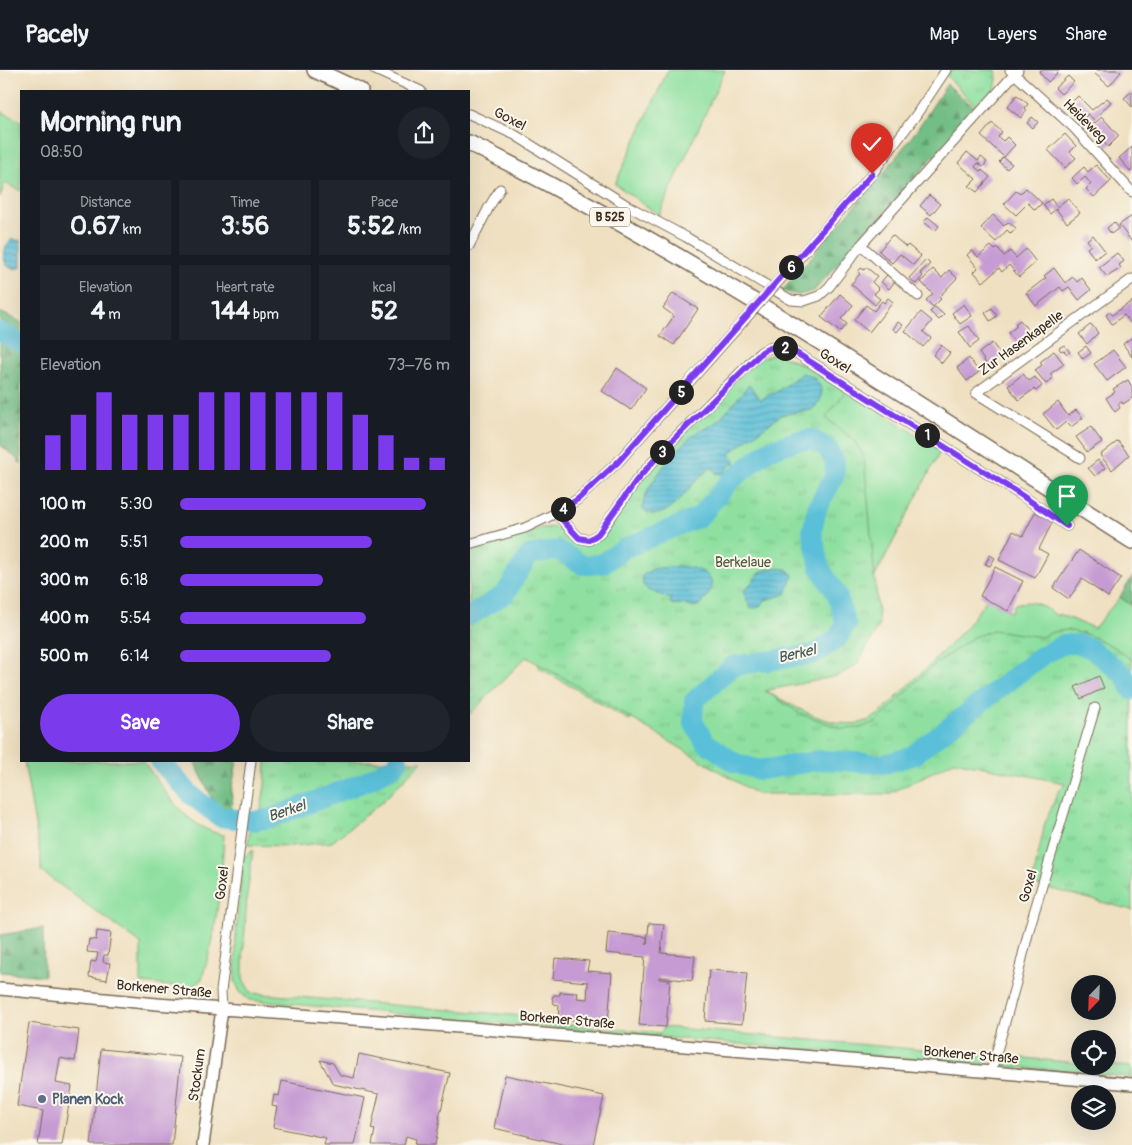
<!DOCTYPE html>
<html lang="en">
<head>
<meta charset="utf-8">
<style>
	:root { --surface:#171b24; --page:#20242c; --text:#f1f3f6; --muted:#9ea1a6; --line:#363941; --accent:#7c3aed }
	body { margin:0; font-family:Pangolin,sans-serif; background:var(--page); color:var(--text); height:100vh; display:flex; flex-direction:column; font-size:19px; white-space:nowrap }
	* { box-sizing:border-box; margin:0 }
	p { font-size:16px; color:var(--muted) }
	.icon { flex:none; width:28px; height:28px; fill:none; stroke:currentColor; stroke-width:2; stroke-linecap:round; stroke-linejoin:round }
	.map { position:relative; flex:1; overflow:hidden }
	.sheet { position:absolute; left:20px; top:20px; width:450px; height:672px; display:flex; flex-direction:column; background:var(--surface); border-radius:0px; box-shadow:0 5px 20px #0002 }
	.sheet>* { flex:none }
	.needle { width:32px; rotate:203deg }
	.buttons { position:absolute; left:1071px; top:905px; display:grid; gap:10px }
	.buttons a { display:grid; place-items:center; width:45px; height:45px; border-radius:50%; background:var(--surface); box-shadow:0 5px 20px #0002; font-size:25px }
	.pin { position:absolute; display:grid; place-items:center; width:42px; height:42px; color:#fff; margin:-51px -21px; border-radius:50% 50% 50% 0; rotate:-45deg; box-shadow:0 0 5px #0007 }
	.pin .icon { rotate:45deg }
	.km { position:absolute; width:25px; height:25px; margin:-12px; border-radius:50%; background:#222; color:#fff; font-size:14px; line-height:25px; text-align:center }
	.round { display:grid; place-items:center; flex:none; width:52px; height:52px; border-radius:26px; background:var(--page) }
	.summary { display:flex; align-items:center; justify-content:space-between; height:85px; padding:0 20px }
	h1 { font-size:28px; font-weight:700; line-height:38px }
	.stats { display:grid; grid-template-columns:repeat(3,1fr); gap:8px; height:85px; padding:5px 20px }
	.stats div { display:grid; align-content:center; border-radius:0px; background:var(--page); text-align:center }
	.stats b { font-size:25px; font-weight:700 }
	.stats small { font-size:14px; font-weight:400 }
	.stats p { font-size:14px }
	.chart { height:140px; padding:10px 20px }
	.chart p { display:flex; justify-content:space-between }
	.chart svg { width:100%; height:90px; margin-top:5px; stroke:var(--accent); stroke-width:6 }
	.action { display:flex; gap:10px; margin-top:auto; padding:10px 20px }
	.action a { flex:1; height:58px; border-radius:30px; background:var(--accent); color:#fff; font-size:20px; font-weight:700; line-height:58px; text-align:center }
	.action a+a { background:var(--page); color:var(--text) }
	ul { padding:0 20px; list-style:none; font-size:16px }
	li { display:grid; grid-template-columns:80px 60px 1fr; align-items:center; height:38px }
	li i { height:12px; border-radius:6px; background:var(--accent) }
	header { display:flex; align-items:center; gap:30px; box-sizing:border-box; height:70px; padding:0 25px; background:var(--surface); border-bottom:1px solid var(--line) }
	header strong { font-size:24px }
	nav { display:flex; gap:28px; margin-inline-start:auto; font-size:18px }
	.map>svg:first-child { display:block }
	.green { fill:#8fe0a0; stroke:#65855f }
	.forest { fill:url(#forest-firs); stroke:#577452 }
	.park { fill:url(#park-tufts); stroke:#65855f }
	.water { fill:url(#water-rules); stroke:#4a747b }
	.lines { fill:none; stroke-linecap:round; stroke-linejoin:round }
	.river { stroke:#5abfd8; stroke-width:20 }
	.building { fill:#c69bd3 }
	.minor-casing { stroke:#7a6a57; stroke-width:11 }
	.tertiary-casing { stroke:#7a6a57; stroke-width:14 }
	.primary-casing { stroke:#7a6a57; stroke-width:18 }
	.minor { stroke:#fff; stroke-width:9 }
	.tertiary { stroke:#fff; stroke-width:11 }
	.primary { stroke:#fff; stroke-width:15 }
	.minor-bridge-casing { stroke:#7a6a57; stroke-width:11; stroke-linecap:butt }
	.minor-bridge { stroke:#fff; stroke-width:9 }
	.route-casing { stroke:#fff; stroke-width:10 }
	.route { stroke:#7c3aed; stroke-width:6 }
	.service-dot { fill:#5c6f8a; stroke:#fbf7ec; stroke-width:2 }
	.labels { text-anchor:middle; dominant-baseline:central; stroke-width:4; stroke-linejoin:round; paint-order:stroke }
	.shield { fill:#fbf7ec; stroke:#75685c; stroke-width:1 }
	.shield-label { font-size:12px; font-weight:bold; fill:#3b2a1e }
	.street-label { font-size:14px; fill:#3b2a1e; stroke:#fbf7ec }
	.park-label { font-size:14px; fill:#50583e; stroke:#fbf7ec }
	.service-label { font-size:14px; font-weight:bold; fill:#4e5e75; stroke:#fbf7ec; text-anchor:start }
	.water-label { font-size:15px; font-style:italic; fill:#445756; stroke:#fbf7ec }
</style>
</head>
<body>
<header>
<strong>Pacely</strong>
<nav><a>Map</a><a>Layers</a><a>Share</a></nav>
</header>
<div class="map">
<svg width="1132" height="1075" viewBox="0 0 1132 1075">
	<defs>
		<pattern id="forest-firs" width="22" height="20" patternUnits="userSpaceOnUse" patternTransform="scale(1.25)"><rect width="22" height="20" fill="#73be86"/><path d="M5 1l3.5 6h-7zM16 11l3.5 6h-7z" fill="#609b6d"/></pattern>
		<pattern id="park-tufts" width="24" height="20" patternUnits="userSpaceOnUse" patternTransform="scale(1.25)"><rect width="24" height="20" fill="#8fe0a0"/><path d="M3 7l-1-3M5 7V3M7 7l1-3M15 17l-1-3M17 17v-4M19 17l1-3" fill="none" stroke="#7cc089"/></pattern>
		<pattern id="water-rules" width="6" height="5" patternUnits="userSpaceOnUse" patternTransform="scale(1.25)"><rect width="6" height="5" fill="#5abfd8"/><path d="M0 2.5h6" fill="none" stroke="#4c9baf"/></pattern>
	</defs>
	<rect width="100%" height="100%" fill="#fbf7ec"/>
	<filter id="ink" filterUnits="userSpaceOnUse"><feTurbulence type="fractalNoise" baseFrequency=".02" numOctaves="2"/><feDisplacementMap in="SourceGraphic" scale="10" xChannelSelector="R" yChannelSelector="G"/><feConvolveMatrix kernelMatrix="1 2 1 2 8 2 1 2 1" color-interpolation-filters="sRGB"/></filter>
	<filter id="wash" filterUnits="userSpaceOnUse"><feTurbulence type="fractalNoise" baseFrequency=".0096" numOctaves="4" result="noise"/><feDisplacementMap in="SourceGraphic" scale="20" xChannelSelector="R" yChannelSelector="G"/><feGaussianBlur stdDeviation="1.12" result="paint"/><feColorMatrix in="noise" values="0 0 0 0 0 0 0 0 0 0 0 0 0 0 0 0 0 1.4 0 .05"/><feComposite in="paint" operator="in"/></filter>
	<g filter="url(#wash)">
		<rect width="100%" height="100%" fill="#efe0c1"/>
		<!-- green -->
		<path class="green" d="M668,0H725L659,145L615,114Z
			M0,41L21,51V121L5,113L0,127Z
			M779,287L791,289L847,321L941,380L870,516Z
			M1120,527L1132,536V591L1082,562L894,675L735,628L762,619C791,634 826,658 860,653C869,651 877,646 884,640L963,561L987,529L1011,542L1015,534C1033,529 1043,535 1057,546L1058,544L1094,558Z
			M539,593L636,647L629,650L538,597Z
			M24,691H143C165,720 185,758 224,765L221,813L213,869L202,909L191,918L141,913V874L41,801V790Z
			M253,780L247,825L243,890V909L251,923L523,946V951L661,963L664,957L993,986L984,995L473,951L249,930L240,922L235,911L236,863L243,788Z
			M1000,986L1080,993V996H1108V995L1132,997V1007L1005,996L1000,990Z"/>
		<!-- forest -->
		<path class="forest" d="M947,14L976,39L814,221L799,225L782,221L889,96L916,61Z
			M0,242L21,252V264L0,254Z
			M0,272L21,283V394L13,385L0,375Z
			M1132,507V536L1120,527Z
			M194,691H237L231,722L233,733L231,736L232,741L220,737L212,728Z
			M43,858L44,906L0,902V865Z"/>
		<!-- park -->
		<path class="park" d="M951,0H996C1000,19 990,26 978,39L947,6Z
			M772,284C798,288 823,308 845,322L826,348L854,370L864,387L879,555L858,594L837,606L765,621L801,644L843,659L860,658L878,651L929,599L973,567L993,560L1041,567L1053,562L1067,560L1089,565L1114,577L1132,590V840L1032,814L1045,753L1058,722L1065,713L954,691L889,724H757L564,608L526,587L469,645V481L507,472L541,458L555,457L573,470L586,476L598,469L643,408L711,333L758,290Z
			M266,691H422L383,731L332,772L291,776L248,775L251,744L261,739L265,715Z"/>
		<!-- water -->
		<path class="water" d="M13,169L21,171V197C0,206 0,174 13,169Z
			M802,303C822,307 829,328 811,340L781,345L730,383L735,390V394L733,393L722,404L716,403L712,397C709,400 705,402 702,405C689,416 664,459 643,439C640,420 678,378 692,366C700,359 709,359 718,350C729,339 739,326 749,315L761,330L768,325L775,323Z
			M678,496C691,498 713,499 712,518C707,526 703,537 692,537C689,537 686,535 683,534C679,534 675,535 671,534V529L648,520L643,515L642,506L652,499Z
			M774,498L786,499L793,505L786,524L765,530L759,537L754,538L750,537L743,522L762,501Z"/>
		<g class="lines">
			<!-- river -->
			<path class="river" d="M0,262L21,273
				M469,546L505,524L529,485L558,480L583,495L602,494L625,478L699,447L731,410L769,380L797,371L812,369L827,378L835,392L834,407L817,438L812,462L820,498L837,525L846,554L837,569L814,584L733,596L694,631L693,652L705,672L735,693L760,700L823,690L884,694L912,686L1041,586L1064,574H1078L1090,578L1124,605L1132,620
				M160,691L191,725L220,747L253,751L271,748L367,711L395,695L398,691"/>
		</g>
		<g id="blocks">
			<!-- building -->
			<path class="building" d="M1041,0H1060L1048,12L1039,2Z
				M1095,0H1118L1121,2L1109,16L1094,3L1096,1Z
				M1068,6L1074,12L1061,24L1055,18Z
				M1132,21V37L1124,28Z
				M1017,25L1028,34L1025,38L1027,40L1021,48L1007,37Z
				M1078,26L1092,40L1107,28L1111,32L1094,50L1088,44L1082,50L1068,36Z
				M1032,47L1038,52L1033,58L1027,53Z
				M1102,47L1119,66L1108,77L1090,57Z
				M992,53L1002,62L998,67L1003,71L1007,67L1015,75L1004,87L981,66Z
				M1065,64L1076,76L1070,82L1076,88L1065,98L1048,80Z
				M1132,77V101L1131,102L1119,88Z
				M967,82L978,91L981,87L987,92L983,97L978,93L975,97L981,102L982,100L990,107L977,122L969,116L976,109L958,93Z
				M1003,87L1012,94L1007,99L999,92Z
				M1096,95L1111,111L1094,127L1086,119L1091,114L1085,107L1077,114L1072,108L1084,97L1088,102Z
				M1026,118L1042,133L1035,140L1028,133L1016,145L1004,134L1016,121L1020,124Z
				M929,125L940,134L931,145L920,136Z
				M1068,128L1080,143L1067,153L1056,139L1050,144L1043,135L1051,129L1057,137Z
				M993,145L1004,156L1008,152L1016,158L1011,164L1007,160L996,172L981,158Z
				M1132,146V172L1119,155Z
				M928,147L939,156L935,161L924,152Z
				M1114,152L1119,158L1111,164L1107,158Z
				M892,165L906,177L908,175L921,186L913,195L900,184L892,193L879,181Z
				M1093,165L1105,181L1095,189L1087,178L1091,175L1087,170Z
				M991,176L995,180L998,178L1004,186L1010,181L1016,188L1026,179L1036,192L1019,207L1009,195L1002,202L999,198L983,212L974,202L978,198L967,185L972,180L978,187Z
				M1117,183L1124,191L1119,195L1121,198L1107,207L1099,197Z
				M926,190L930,194L920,203L923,206L916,214L909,208Z
				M866,197L877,206L872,212L879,219L874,224L880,229L875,235L851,214L860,204L858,202L861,198L864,200Z
				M1054,198L1065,213L1073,207L1077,212L1082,208L1091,220L1079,230L1069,217L1063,221L1060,217L1036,236L1026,223L1046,208L1044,206Z
				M933,199L942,208L949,200L957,208L939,227L941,229L933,237L926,230L933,224L921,212Z
				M887,205L895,211L889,219L881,212Z
				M673,223L698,239L674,275L660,266L674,246L663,238Z
				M840,224L853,235L841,249L847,254L840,262L821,247Z
				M888,228L893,232L869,262L854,250L866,235L874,241L882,231L884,233Z
				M1132,231V253L1131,254L1124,245L1112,254L1106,245L1110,242L1112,245Z
				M964,234L972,246L960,254L952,243Z
				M935,237L944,245L939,250L930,242Z
				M992,238L997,246L990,251L985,243Z
				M921,242L932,251L923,262L931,268L923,277L905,261Z
				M1020,250L1031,264L1016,274L1008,263L1017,256L1015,254Z
				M898,252L903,255L897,262L893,259Z
				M1091,254L1098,263L1087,274L1079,264Z
				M969,256L979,271L970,278L959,262Z
				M1132,267V287L1123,274Z
				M992,273L1001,285L992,292L993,295L989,298L979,283Z
				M941,275L950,283L942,293L933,285Z
				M1064,275L1070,282L1067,284L1063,280L1061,281L1059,278Z
				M1086,276L1091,283L1083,289L1078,282Z
				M1113,280L1126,297L1107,311L1094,294Z
				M1054,281L1064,294L1050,304L1053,308L1046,314L1035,300L1042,295L1040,292Z
				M969,288L979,302L967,311L957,298Z
				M617,298L646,318L631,340L602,321Z
				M1023,304L1029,311L1035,307L1042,316L1036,321L1034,319L1019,330L1008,316Z
				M1128,310L1132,317V328L1123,334L1122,332L1118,334L1120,338L1115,342L1106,328L1115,322L1113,319Z
				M1058,332L1068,346L1076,340L1083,348L1071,357L1066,352L1056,360L1043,344Z
				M1091,357L1102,372L1087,382L1076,367Z
				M1118,371L1129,385L1112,400L1100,385Z
				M1098,390L1105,398L1095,406L1088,398Z
				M1035,442L1053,451L1039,479L1048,484L1035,508L999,490L1013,461L1023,466Z
				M1079,480L1121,508L1108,527L1082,509L1069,529L1053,518Z
				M990,485L995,488L990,496L985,494Z
				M995,497L1023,511L1008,541L980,526Z
				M1099,606L1104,618L1081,629L1075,617Z
				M649,853L664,854L661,883L695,886L692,911L659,907V909L670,910L666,957L639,955L645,887L606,883L608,863L647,867V875Z
				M97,861L111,863L108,885H104L103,892L110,893L107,910L89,907L91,891L96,892L98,883L87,882L89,869L96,870Z
				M555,888L589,891L587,901L612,903L608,953L558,949L559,935L554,934L552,928L554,925H560V922L578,923L577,928L587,929L588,912L553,909Z
				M709,900L747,903L742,954L705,951Z
				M29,953L79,960L75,991L60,988L56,1013L72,1016L62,1075H38L43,1041L17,1036Z
				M101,979L181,987L172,1075H91Z
				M359,984L450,1003L439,1048L440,1049L435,1075H415L416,1069L406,1066L404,1075H372L375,1060L371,1059L379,1024L333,1014L320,990L333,993L340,1005L354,1008Z
				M505,1005L604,1026L593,1075H566L494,1058Z
				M282,1011L365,1028L355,1075H324L326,1068L273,1057L277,1037L272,1036L274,1025L279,1026Z"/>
		</g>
	</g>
	<g filter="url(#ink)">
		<use href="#blocks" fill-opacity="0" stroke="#7a6a57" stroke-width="1"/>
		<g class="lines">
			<defs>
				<path id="minor" d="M375,0L421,21
					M1010,0L1074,58L1132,122
					M469,44L515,65L628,136L686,167L791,230L804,231L819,226L829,217L861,175L1018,0
					M861,175L918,226
					M469,176L489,137L500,119
					M793,195L872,104L916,45L946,0
					M1080,388L976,323L1132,209
					M556,443L579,468L589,470L599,464L636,411L665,378L761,282C777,271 792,280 806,289L1021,425L1067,456
					M469,474L525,458L556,443L578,429L618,392L737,258
					M222,939L221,921L251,691
					M991,1002L1017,909L1030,856L1095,638"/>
				<path id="tertiary" d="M0,919L157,934L472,958L1132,1014
					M203,1075L222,939"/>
				<path id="primary" d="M315,0L360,21
					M469,73C700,188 915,332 1132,471"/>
			</defs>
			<!-- minor casing -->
			<use href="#minor" class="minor-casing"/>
			<!-- tertiary casing -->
			<use href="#tertiary" class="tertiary-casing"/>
			<!-- primary casing -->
			<use href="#primary" class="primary-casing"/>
			<!-- minor -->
			<use href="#minor" class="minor"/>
			<!-- tertiary -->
			<use href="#tertiary" class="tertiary"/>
			<!-- primary -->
			<use href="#primary" class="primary"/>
			<defs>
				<path id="minor-bridge" d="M737,258L793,195"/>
			</defs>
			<!-- minor-bridge casing -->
			<use href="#minor-bridge" class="minor-bridge-casing"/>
			<!-- minor-bridge -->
			<use href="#minor-bridge" class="minor-bridge"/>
		</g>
	</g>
	<g class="lines" filter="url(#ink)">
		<defs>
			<path id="route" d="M872,104L618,392L578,429L556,443L579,468L589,470L598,464L636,411L665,378L762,282C777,271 792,280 806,289L1021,425L1067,456"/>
		</defs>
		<!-- route casing -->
		<use href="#route" class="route-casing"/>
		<!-- route -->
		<use href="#route" class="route"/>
	</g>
	<!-- markers -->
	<circle class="service-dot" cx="42" cy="1029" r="5"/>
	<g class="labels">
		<!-- shield labels -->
		<rect class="shield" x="590" y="137.5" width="40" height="19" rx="4"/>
		<g class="shield-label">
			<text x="610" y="147">B 525</text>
		</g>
		<!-- street labels -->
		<g class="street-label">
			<text transform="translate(510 49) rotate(27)">Goxel</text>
			<text transform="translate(1085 51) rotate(45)">Heideweg</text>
			<text transform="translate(1021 273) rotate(-36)">Zur Hasenkapelle</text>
			<text transform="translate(835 291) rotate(32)">Goxel</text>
			<text transform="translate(222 813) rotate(-83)">Goxel</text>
			<text transform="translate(1028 816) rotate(-74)">Goxel</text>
			<text transform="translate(164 919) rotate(5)">Borkener Straße</text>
			<text transform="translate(567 950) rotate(5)">Borkener Straße</text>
			<text transform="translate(971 985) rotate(5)">Borkener Straße</text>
			<text transform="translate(197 1005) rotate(-82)">Stockum</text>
		</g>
		<!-- park labels -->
		<g class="park-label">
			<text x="743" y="492">Berkelaue</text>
		</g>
		<!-- service labels -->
		<g class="service-label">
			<text x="52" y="1029">Planen Kock</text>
		</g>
		<!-- water labels -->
		<g class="water-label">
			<text transform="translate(797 584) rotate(-13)">Berkel</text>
			<text transform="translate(287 741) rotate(-19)">Berkel</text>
		</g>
	</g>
</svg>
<div class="buttons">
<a><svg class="needle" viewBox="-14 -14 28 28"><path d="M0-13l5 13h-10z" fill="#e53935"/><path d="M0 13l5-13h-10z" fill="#9ea1a6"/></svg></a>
<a><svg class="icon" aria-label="locate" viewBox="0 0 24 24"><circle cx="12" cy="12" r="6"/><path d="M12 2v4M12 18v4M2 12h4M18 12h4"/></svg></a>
<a><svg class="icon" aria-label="layers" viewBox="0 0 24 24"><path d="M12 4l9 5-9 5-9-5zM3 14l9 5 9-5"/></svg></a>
</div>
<div class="pin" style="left:1067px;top:456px;background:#1e9e55"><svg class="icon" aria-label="arrive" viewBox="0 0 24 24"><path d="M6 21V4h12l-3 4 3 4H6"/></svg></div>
<div class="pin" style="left:872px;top:104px;background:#d93025"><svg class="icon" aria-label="check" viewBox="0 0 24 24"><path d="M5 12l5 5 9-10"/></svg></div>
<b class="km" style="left:927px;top:365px">1</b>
<b class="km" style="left:785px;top:278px">2</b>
<b class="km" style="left:662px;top:382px">3</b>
<b class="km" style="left:563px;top:439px">4</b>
<b class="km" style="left:681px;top:322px">5</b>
<b class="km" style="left:791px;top:197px">6</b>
<section class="sheet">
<div class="summary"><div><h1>Morning run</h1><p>08:50</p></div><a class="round"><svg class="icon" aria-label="share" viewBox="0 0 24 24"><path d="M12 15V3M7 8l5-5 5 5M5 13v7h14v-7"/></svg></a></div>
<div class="stats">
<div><p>Distance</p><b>0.67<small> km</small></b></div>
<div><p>Time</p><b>3:56</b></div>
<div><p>Pace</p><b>5:52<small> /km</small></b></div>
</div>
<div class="stats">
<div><p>Elevation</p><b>4<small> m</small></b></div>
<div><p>Heart rate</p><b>144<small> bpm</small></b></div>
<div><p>kcal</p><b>52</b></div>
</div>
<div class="chart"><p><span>Elevation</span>73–76 m</p>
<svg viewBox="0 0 160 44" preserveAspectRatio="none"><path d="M5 44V27M15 44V17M25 44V6M35 44V17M45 44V17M55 44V17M65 44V6M75 44V6M85 44V6M95 44V6M105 44V6M115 44V6M125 44V17M135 44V27M145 44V38M155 44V38"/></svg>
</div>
<ul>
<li><b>100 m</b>5:30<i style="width:91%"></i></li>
<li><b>200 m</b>5:51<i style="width:71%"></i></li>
<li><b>300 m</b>6:18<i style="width:53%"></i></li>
<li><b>400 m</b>5:54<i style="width:69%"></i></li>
<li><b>500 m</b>6:14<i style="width:56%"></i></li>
</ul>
<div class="action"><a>Save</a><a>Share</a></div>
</section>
</div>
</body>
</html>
